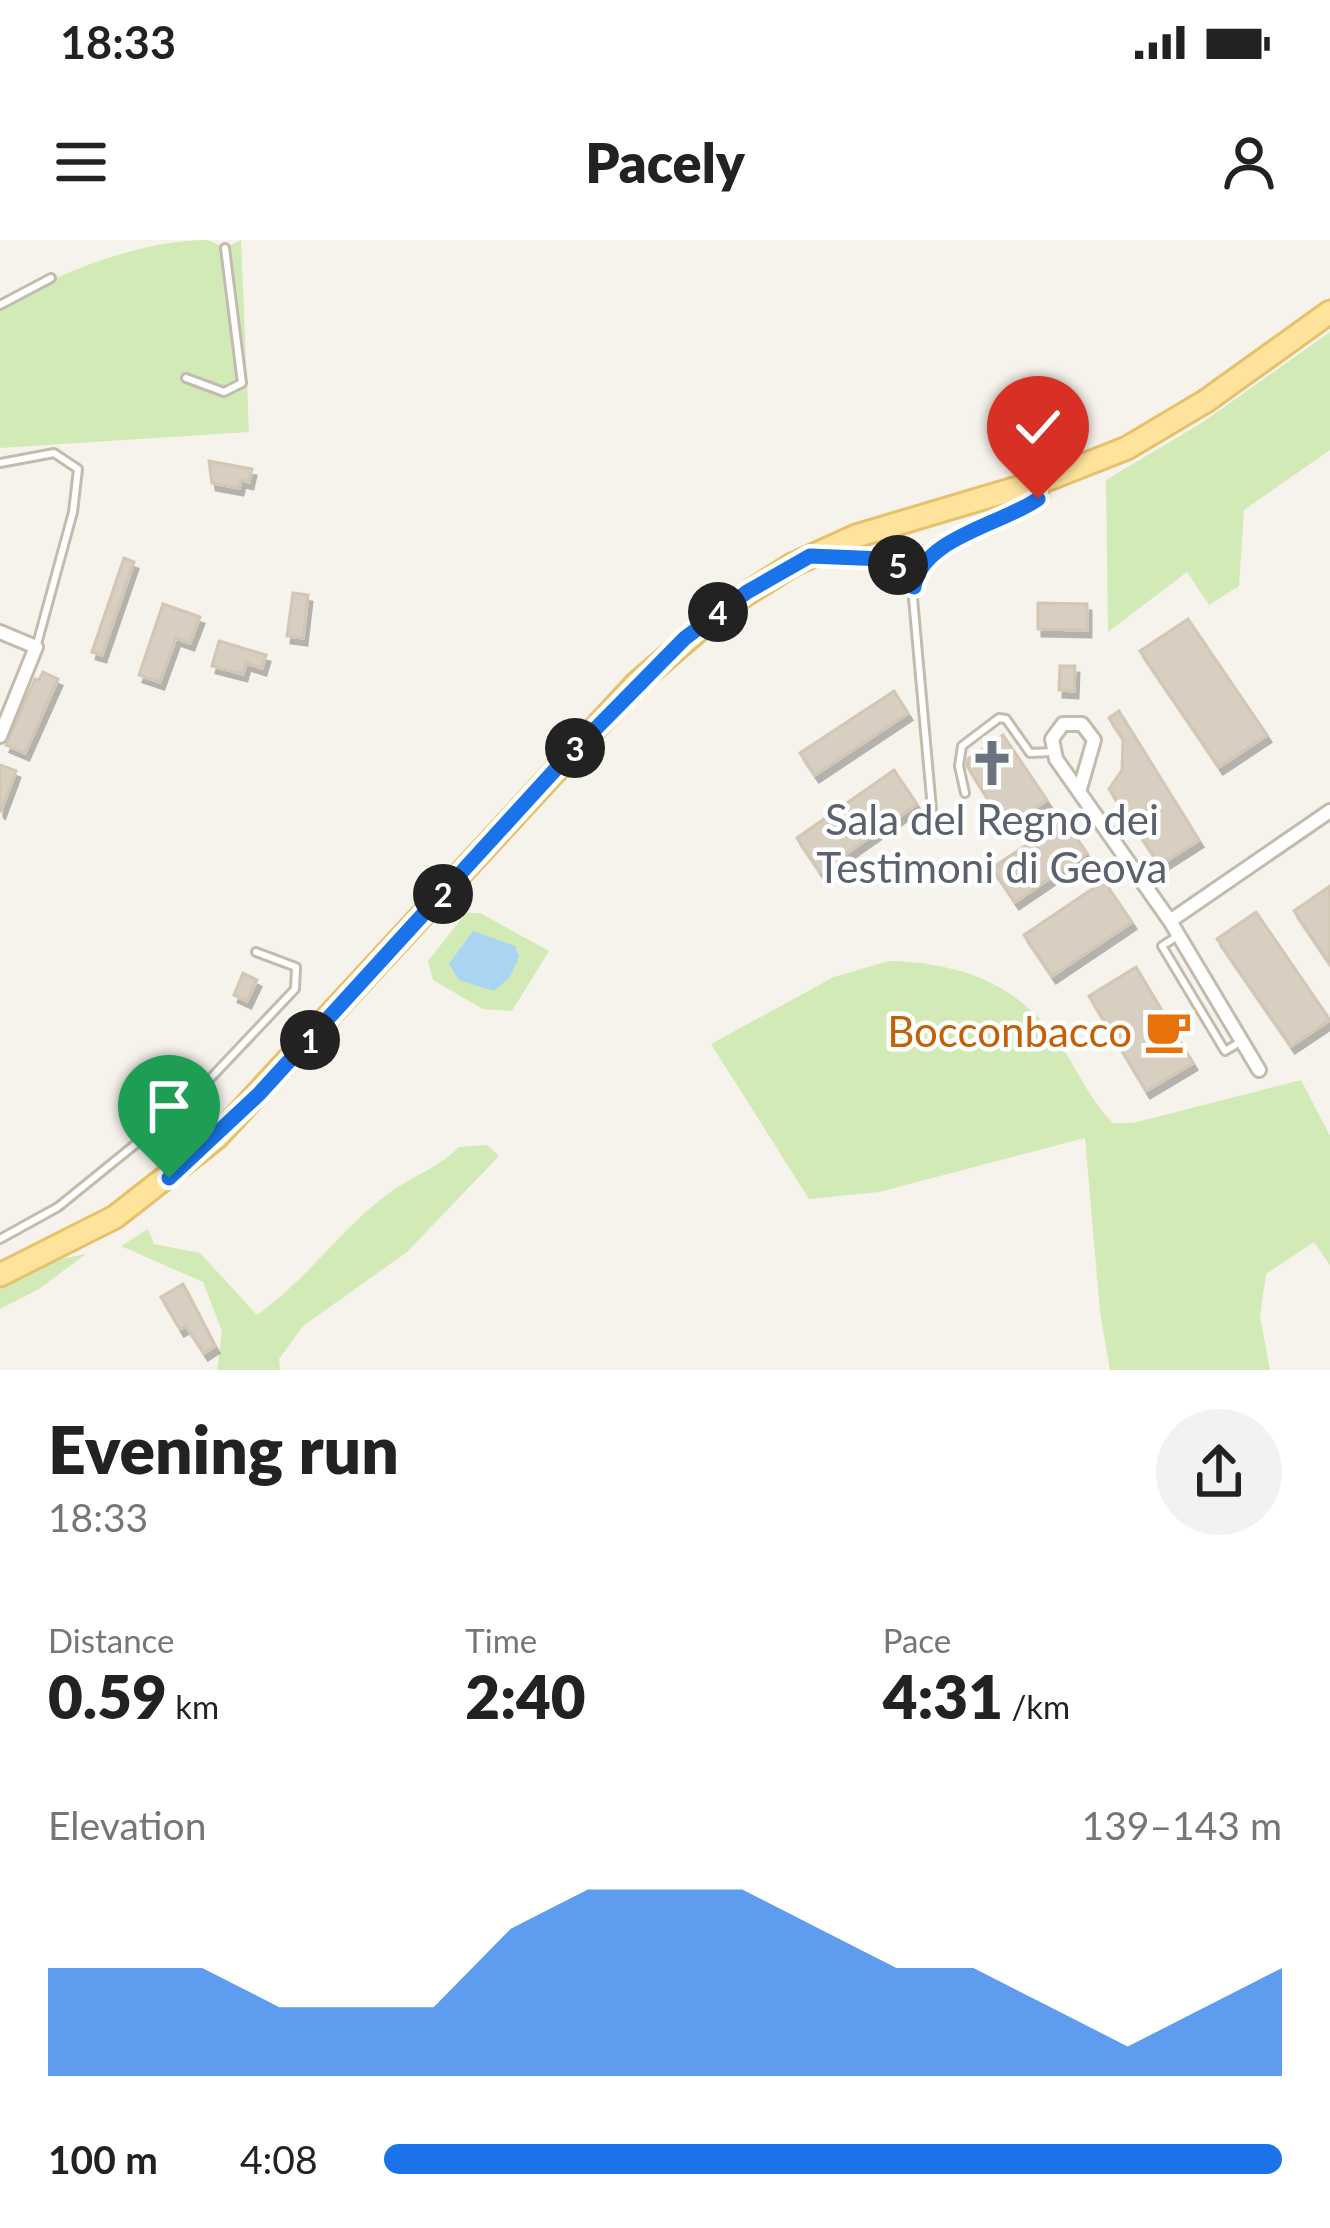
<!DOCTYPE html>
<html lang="en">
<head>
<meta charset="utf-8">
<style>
	:root { --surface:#fff; --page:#f2f2f2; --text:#222; --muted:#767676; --accent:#1a73e8 }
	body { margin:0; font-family:Lato,sans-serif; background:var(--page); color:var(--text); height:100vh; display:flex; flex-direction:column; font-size:45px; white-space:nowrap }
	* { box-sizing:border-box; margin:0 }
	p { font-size:39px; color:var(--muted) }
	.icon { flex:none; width:66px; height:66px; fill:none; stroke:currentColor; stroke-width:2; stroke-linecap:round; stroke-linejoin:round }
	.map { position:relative; height:1130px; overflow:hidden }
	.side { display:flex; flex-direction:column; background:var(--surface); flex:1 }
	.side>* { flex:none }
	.pin { position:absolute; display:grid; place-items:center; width:102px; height:102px; color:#fff; margin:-123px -51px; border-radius:50% 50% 50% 0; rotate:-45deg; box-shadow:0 0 12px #0007 }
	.pin .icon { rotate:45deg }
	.km { position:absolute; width:60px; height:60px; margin:-30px; border-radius:50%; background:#222; color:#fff; font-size:33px; line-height:60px; text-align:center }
	.round { display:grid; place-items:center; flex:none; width:126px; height:126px; border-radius:63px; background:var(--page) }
	.head { display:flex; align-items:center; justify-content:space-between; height:204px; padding:0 48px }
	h1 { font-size:66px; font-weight:800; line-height:90px }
	.stats { display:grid; grid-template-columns:repeat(3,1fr); gap:18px; height:204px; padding:12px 48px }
	.stats div { display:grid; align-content:center }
	.stats b { font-size:60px; font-weight:800 }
	.stats small { font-size:33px; font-weight:400 }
	.stats p { font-size:33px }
	.chart { height:336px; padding:24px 48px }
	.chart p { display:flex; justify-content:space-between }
	.chart svg { width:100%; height:216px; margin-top:12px; fill:var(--accent); opacity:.7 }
	ul { padding:0 48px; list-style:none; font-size:39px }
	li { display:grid; grid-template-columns:192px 144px 1fr; align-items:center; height:90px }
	li i { height:30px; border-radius:15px; background:var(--accent) }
	.status { display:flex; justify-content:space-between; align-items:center; height:84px; padding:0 60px; background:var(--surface); direction:ltr }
	.status svg { height:33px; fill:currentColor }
	header { display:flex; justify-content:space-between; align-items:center; height:156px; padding:0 48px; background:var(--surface); font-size:54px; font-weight:800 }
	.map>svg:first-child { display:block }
	.green { fill:#d2eab5 }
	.water { fill:#a9d4f2 }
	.building { fill:#d8cfc1; stroke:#d3c7b4; stroke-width:3; filter:url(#shadow) }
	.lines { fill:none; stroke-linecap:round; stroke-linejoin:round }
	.service-casing { stroke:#c2bbae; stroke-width:12 }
	.minor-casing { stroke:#c2bbae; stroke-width:18 }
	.primary-casing { stroke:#e6c16a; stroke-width:27 }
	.service { stroke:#fff; stroke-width:6 }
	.minor { stroke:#fff; stroke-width:12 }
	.primary { stroke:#ffe39c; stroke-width:21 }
	.route-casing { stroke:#fff; stroke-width:24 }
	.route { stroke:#1a73e8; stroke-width:15 }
	.labels { text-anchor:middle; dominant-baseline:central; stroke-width:9; stroke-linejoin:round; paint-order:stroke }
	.worship-label { font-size:42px; fill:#5b616d; stroke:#fff }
	.food-label { font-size:42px; fill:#c56008; stroke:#fff; text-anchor:end }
</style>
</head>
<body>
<div class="status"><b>18:33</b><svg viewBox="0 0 49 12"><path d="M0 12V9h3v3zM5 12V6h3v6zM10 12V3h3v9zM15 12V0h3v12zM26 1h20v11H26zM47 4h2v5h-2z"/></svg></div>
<header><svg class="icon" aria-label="menu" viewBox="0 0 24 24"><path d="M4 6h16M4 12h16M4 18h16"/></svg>Pacely<svg class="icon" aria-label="person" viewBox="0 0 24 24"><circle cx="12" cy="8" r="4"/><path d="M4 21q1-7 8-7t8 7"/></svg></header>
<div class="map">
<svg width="1330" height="1130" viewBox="0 0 1330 1130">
	<defs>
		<filter id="shadow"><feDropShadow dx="4" dy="7" stdDeviation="0" flood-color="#0004"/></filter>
	</defs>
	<rect width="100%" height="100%" fill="#f6f3ec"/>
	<!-- green -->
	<path class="green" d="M208,0L225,8L241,0L249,192L0,208V65C61,33 138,0 208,0Z
		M1330,92V210L1244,270L1239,346L1209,365L1187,332L1108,392L1106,240L1203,182Z
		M466,673H480L549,711L512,771L483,769L433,740L428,721Z
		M889,721C965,723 1024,746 1065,812C1080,835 1093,864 1113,883H1133L1301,840L1330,896V1025L1314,1002L1266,1034L1260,1076L1270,1130H1110L1100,1072L1085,898L879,952L809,959L711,804L834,737Z
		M487,905L499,916L407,1012L303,1086L279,1119L280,1130H217L222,1091L203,1042L121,1006L148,989L154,1004L200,1013L257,1075C308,1039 343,986 388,954C412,936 437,929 459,907Z
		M86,1014L39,1049L0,1069V1046L61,1019Z"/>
	<!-- water -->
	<path class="water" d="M473,691L515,706L519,717L510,737L494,751L459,740L449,724Z"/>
	<!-- building -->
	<path class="building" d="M209,221L252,229L249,242L241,240L239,248L212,243Z
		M124,318L134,322L102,415L92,412Z
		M293,353L308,355L303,398L287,396Z
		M1038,363L1087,364V390L1038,389Z
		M163,364L200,377L190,403L176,398L160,442L139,435Z
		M1188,379L1267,495L1219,527L1140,411Z
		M219,401L266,415L262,428L246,423L243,434L212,426Z
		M1060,426H1075L1074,451L1059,450Z
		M43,432L58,439L25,513L6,505L35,439L39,440Z
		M894,451L908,473L815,535L800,513Z
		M1119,471L1199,600L1160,625L1109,549L1122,530L1123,499L1109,478Z
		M1003,495L1047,560L1006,588L967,526L968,519Z
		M0,525L16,531L1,571L0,570Z
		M894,530L917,564L820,632L797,598Z
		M1064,580L1087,613L1015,662L992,628Z
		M1104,641L1132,682L1052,736L1024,695Z
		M1330,646V724L1294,671Z
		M1256,672L1330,780L1291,806L1217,699Z
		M1136,727L1193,823L1146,851L1089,756Z
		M243,733L257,740L247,761L234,755Z
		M183,1044L215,1106L204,1113L186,1086L180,1089L161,1057Z"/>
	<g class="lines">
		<defs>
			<path id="service" d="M0,65L51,38
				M186,138L224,152L242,143L225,8
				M0,223L54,213L78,229L73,272L37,404
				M830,317L884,319L911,336L932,569
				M915,343C927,286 1022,292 1049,244
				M965,553L959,526L962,506L999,478L1006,479L1030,513L1052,512
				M1176,697L1162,706L1225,811L1242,801
				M0,999L58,967L190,860L295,749L296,727L256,712"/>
			<path id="minor" d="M0,392L36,407L0,496
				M1079,552L1094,500L1082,484H1063L1052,499L1056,519L1170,681L1259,830
				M1170,681L1330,571"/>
			<path id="primary" d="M0,1035L115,977L216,898L637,443L723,369L792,325L856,296L1051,238L1127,208L1206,161L1330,72"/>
		</defs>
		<!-- service casing -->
		<use href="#service" class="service-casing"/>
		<!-- minor casing -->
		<use href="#minor" class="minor-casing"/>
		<!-- primary casing -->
		<use href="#primary" class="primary-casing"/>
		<!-- service -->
		<use href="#service" class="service"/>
		<!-- minor -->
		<use href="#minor" class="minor"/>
		<!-- primary -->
		<use href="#primary" class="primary"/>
	</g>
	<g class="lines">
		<defs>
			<path id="route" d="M169,938L259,854L554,531L685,398L747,352L810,316L884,319L905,328L914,347C921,298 1003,284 1038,259"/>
		</defs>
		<!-- route casing -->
		<use href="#route" class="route-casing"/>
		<!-- route -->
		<use href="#route" class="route"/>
	</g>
	<!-- icons -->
	<defs>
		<symbol id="church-bare" viewBox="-9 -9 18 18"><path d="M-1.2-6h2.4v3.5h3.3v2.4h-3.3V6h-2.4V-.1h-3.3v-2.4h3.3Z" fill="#6b7280" stroke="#fff" stroke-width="2.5" paint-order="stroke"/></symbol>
		<symbol id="cafe-bare" viewBox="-9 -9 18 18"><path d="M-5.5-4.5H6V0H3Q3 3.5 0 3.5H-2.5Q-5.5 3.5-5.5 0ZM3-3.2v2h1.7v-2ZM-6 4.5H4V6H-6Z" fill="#e8710a" stroke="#fff" stroke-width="2.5" paint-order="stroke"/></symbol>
	</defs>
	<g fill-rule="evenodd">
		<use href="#church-bare" x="959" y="490" width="66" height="66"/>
		<use href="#cafe-bare" x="1135" y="758" width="66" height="66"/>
	</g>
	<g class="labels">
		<!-- worship labels -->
		<g class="worship-label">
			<text x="992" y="579">Sala del Regno dei<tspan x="992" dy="48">Testimoni di Geova</tspan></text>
		</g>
		<!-- food labels -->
		<g class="food-label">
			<text x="1132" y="791">Bocconbacco</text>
		</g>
	</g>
</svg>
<div class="pin" style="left:169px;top:938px;background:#1e9e55"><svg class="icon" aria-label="arrive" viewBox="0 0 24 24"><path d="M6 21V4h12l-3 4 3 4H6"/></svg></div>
<div class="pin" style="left:1038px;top:259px;background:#d93025"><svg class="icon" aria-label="check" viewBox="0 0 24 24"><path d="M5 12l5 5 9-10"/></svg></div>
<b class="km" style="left:310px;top:800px">1</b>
<b class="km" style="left:443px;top:654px">2</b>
<b class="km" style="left:575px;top:508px">3</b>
<b class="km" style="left:718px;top:372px">4</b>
<b class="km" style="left:898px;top:325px">5</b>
</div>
<section class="side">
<div class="head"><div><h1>Evening run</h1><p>18:33</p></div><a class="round"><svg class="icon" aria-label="share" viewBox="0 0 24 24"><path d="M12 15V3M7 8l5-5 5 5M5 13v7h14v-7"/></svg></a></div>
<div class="stats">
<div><p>Distance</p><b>0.59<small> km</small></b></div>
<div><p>Time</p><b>2:40</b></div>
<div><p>Pace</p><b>4:31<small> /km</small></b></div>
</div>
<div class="chart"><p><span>Elevation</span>139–143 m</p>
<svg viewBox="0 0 160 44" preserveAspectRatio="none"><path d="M0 44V22L10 22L20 22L30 30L40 30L50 30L60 14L70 6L80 6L90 6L100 14L110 22L120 22L130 30L140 38L150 30L160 22V44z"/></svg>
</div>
<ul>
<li><b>100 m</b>4:08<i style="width:100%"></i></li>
</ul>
</section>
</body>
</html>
